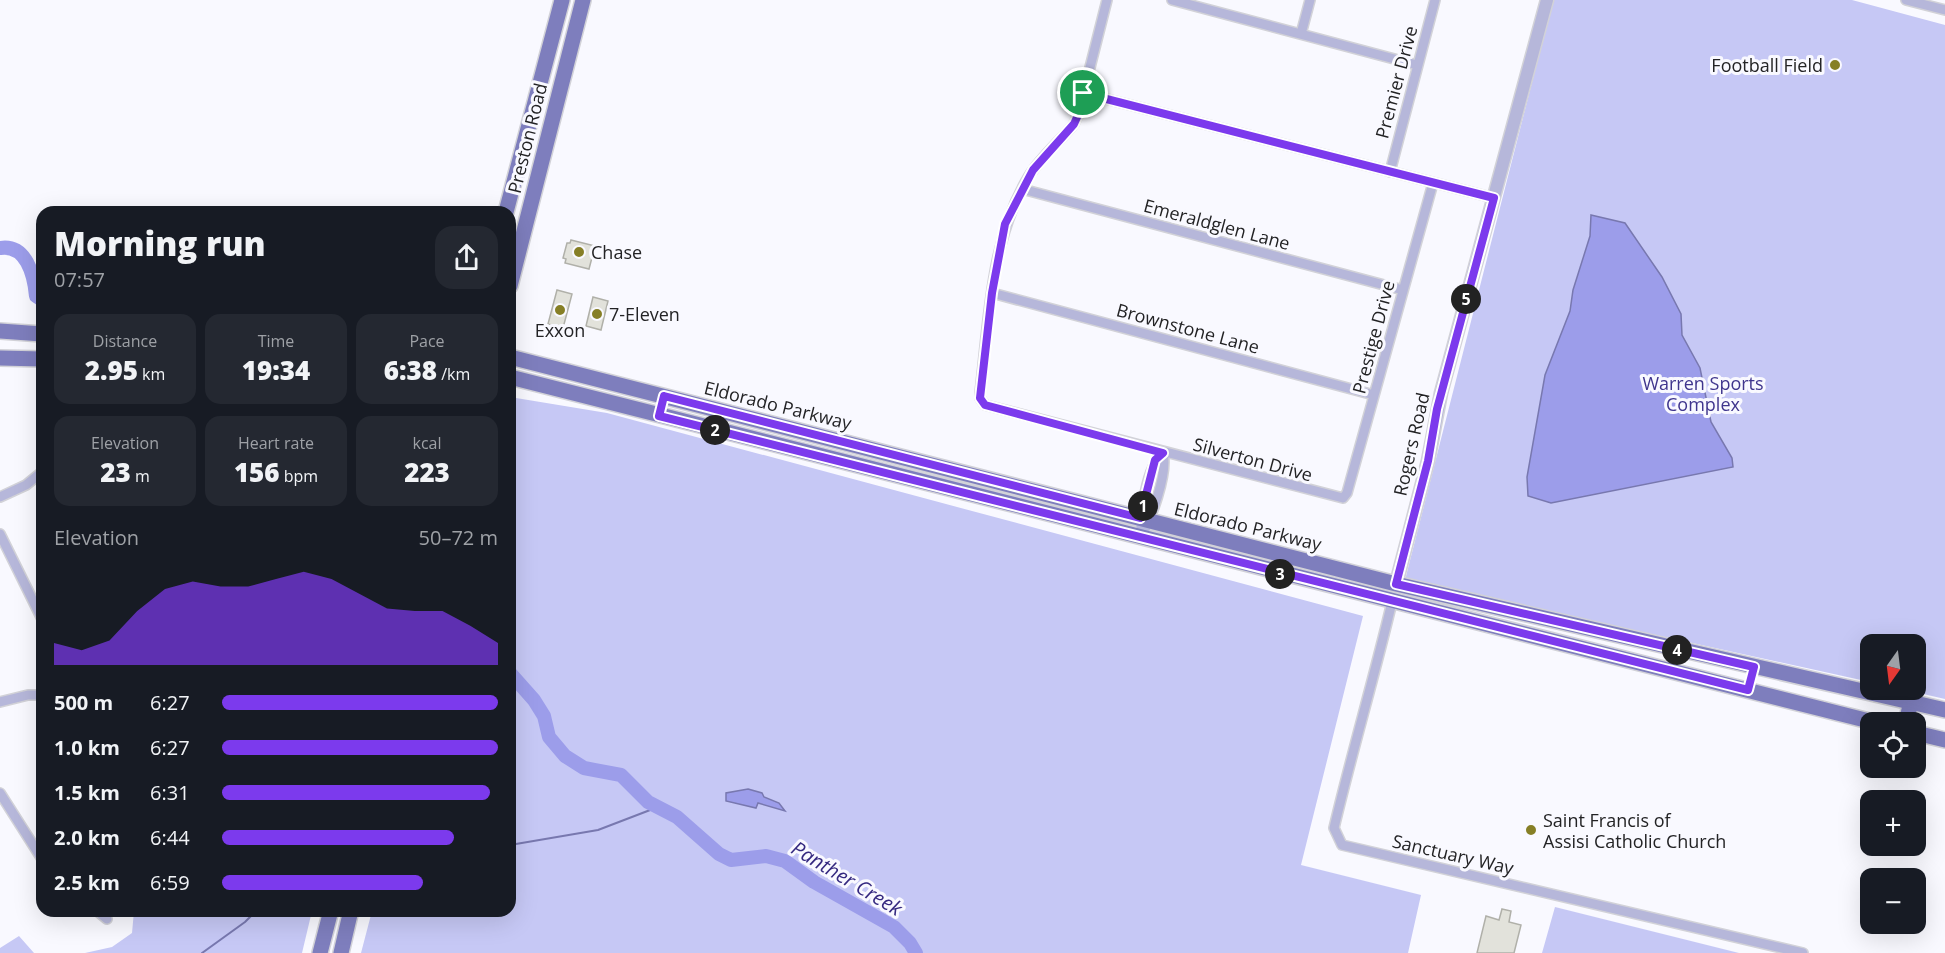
<!DOCTYPE html>
<html lang="en">
<head>
<meta charset="utf-8">
<style>
	:root { --surface:#171b24; --page:#242831; --text:#f1f3f6; --muted:#9ea1a6; --accent:#7c3aed }
	body { margin:0; font-family:"Open Sans",sans-serif; background:var(--page); color:var(--text); height:100vh; display:flex; flex-direction:column; font-size:22px; white-space:nowrap }
	* { box-sizing:border-box; margin:0 }
	p { font-size:20px; color:var(--muted) }
	.icon { flex:none; width:33px; height:33px; fill:none; stroke:currentColor; stroke-width:2; stroke-linecap:round; stroke-linejoin:round }
	.map { position:relative; flex:1; overflow:hidden }
	.details { position:absolute; left:36px; top:206px; width:480px; height:711px; display:flex; flex-direction:column; background:var(--surface); border-radius:18px; box-shadow:0 6px 24px #0002 }
	.details>* { flex:none }
	.needle { width:39px; rotate:194deg }
	.fabs { position:absolute; left:1860px; top:634px; display:grid; gap:12px }
	.fabs a { display:grid; place-items:center; width:66px; height:66px; border-radius:12px; background:var(--surface); box-shadow:0 6px 24px #0002; font-size:30px }
	.pin { position:absolute; display:grid; place-items:center; width:51px; height:51px; color:#fff; margin:-26px; border:3px solid #fff; border-radius:50%; box-shadow:0 2px 6px #0007 }
	.km { position:absolute; width:30px; height:30px; margin:-15px; border-radius:50%; background:#222; color:#fff; font-size:16px; line-height:30px; text-align:center }
	.round { display:grid; place-items:center; flex:none; width:63px; height:63px; border-radius:18px; background:var(--page) }
	.head { display:flex; align-items:center; justify-content:space-between; height:102px; padding:0 18px }
	h1 { font-size:33px; font-weight:800; line-height:45px }
	.figures { display:grid; grid-template-columns:repeat(3,1fr); gap:9px; height:102px; padding:6px 18px }
	.figures div { display:grid; align-content:center; border-radius:15px; background:var(--page); text-align:center }
	.figures b { font-size:26px; font-weight:800 }
	.figures small { font-size:16px; font-weight:400 }
	.figures p { font-size:16px }
	.chart { height:168px; padding:12px 18px }
	.chart p { display:flex; justify-content:space-between }
	.chart svg { width:100%; height:108px; margin-top:6px; fill:var(--accent); opacity:.7 }
	ul { padding:0 18px; list-style:none; font-size:20px }
	li { display:grid; grid-template-columns:96px 72px 1fr; align-items:center; height:45px }
	li i { height:15px; border-radius:8px; background:var(--accent) }
	.map>svg:first-child { display:block }
	.green { fill:#c6c8f5 }
	.water { fill:#9c9dea; stroke:#7878af; stroke-width:1.5 }
	.lines { fill:none; stroke-linecap:round; stroke-linejoin:round }
	.stream { stroke:#7878af; stroke-width:2 }
	.river { stroke:#9c9dea; stroke-width:14 }
	.building { fill:#e2e2db; stroke:#b0b0a9; stroke-width:1.5 }
	.minor-casing { stroke:#d2d2d8; stroke-width:12 }
	.tertiary-casing { stroke:#d2d2d8; stroke-width:15 }
	.primary-casing { stroke:#d2d2d8; stroke-width:18 }
	.minor { stroke:#b6b7da; stroke-width:9 }
	.tertiary { stroke:#b6b7da; stroke-width:12 }
	.primary { stroke:#7e7ebd; stroke-width:15 }
	.route-casing { stroke:#fff; stroke-width:12 }
	.route { stroke:#7c3aed; stroke-width:8 }
	.poi-dot { fill:#867f26; stroke:#f9f9ff; stroke-width:2 }
	.labels { text-anchor:middle; dominant-baseline:central; stroke-width:6; stroke-linejoin:round; paint-order:stroke }
	.poi-label { font-size:18px; fill:#232325; stroke:#f9f9ff; text-anchor:start }
	.street-label { font-size:18px; fill:#232325; stroke:#f9f9ff }
	.park-label { font-size:18px; fill:#3f358d; stroke:#f9f9ff }
	.water-label { font-size:20px; font-style:italic; fill:#352980; stroke:#f9f9ff }
</style>
</head>
<body>
<div class="map">
<svg width="1945" height="953" viewBox="0 0 1945 953">
	<rect width="100%" height="100%" fill="#f9f9ff"/>
	<!-- green -->
	<path class="green" d="M1553,0H1852L1945,25V699L1906,690H1916V645H1870V682L1405,580Z
		M510,397L607,413L1363,616L1301,865L1421,895L1408,953H361L372,911L510,910Z
		M1555,907L1739,953H1542Z
		M134,911V910L312,911L302,953H85L112,947L132,933Z
		M19,936L34,953H0V948Z"/>
	<!-- water -->
	<path class="water" d="M1591,215L1625,223L1662,277L1681,314L1682,335L1700,368L1711,422L1732,458L1733,467L1551,503L1528,496L1527,477L1545,375L1570,311L1573,290L1590,236Z
		M748,789L762,793L764,797L779,803L785,811L758,803L756,808L726,801V793Z"/>
	<g class="lines">
		<!-- stream -->
		<path class="stream" d="M510,845L598,830L658,807
			M202,953L245,922L257,910"/>
		<!-- river -->
		<path class="river" d="M0,248C26,244 34,274 36,296L42,300
			M510,673L534,700L544,716L549,737L565,756L584,768L621,775L648,802L677,817L719,854L731,860L766,856L785,861L814,882L894,927L910,943L916,953"/>
	</g>
	<!-- building -->
	<path class="building" d="M571,240L595,246L589,269L565,263L566,259L563,258L567,243H570Z
		M557,290L572,294L563,328L548,324Z
		M593,297L608,301L601,330L586,326Z
		M1502,909L1511,911L1509,922L1521,925L1514,953H1477L1486,916L1499,920Z"/>
	<g class="lines">
		<defs>
			<path id="minor" d="M1107,0L1078,115L1074,124C1060,141 1041,157 1029,176C990,240 989,320 980,393V398L985,405L1343,498L1347,493L1433,183
				M1172,0L1417,65
				M1906,0L1945,10
				M1301,34L1310,0
				M1083,93L1494,198
				M1390,172L1435,0
				M1022,189L1403,290
				M992,293L1374,395
				M1163,453C1168,475 1151,518 1141,538C1140,516 1146,467 1163,453Z
				M0,497L26,485L42,472
				M0,534L42,619
				M1392,602C1374,678 1352,752 1334,828L1342,845L1803,953
				M0,702L28,695H42
				M0,793L42,859
				M96,910L107,919"/>
			<path id="tertiary" d="M1396,584L1428,461L1441,393L1547,0"/>
			<path id="primary" d="M506,212L562,0
				M510,286L583,0
				M0,331L42,334
				M510,357L1396,584L1945,710
				M0,358L42,359
				M510,377L1877,723
				M1906,723L1911,701
				M1916,733L1945,740
				M320,953L331,910
				M341,953L351,910"/>
		</defs>
		<!-- minor casing -->
		<use href="#minor" class="minor-casing"/>
		<!-- tertiary casing -->
		<use href="#tertiary" class="tertiary-casing"/>
		<!-- primary casing -->
		<use href="#primary" class="primary-casing"/>
		<!-- minor -->
		<use href="#minor" class="minor"/>
		<!-- tertiary -->
		<use href="#tertiary" class="tertiary"/>
		<!-- primary -->
		<use href="#primary" class="primary"/>
	</g>
	<g class="lines">
		<defs>
			<path id="route" d="M1083,93L1494,198L1437,409L1428,461L1396,584L1754,667L1748,690L659,416L664,396L1140,518L1155,460L1163,453L985,405L980,398L992,293L1005,224L1033,170L1074,124L1078,115Z"/>
		</defs>
		<!-- route casing -->
		<use href="#route" class="route-casing"/>
		<!-- route -->
		<use href="#route" class="route"/>
	</g>
	<!-- markers -->
	<g class="poi-dot">
		<circle cx="1835" cy="65" r="6"/>
		<circle cx="579" cy="252" r="6"/>
		<circle cx="560" cy="310" r="6"/>
		<circle cx="597" cy="314" r="6"/>
		<circle cx="1531" cy="830" r="6"/>
	</g>
	<g class="labels">
		<!-- poi labels -->
		<g class="poi-label">
			<text x="1823" y="65" text-anchor="end">Football Field</text>
			<text x="591" y="252">Chase</text>
			<text x="609" y="314">7-Eleven</text>
			<text x="560" y="330" text-anchor="middle">Exxon</text>
			<text x="1543" y="820">Saint Francis of<tspan x="1543" dy="21">Assisi Catholic Church</tspan></text>
		</g>
		<!-- street labels -->
		<g class="street-label">
			<text transform="translate(1396 82) rotate(-75)">Premier Drive</text>
			<text transform="translate(527 138) rotate(-76)">Preston Road</text>
			<text transform="translate(1217 224) rotate(15)">Emeraldglen Lane</text>
			<text transform="translate(1188 328) rotate(15)">Brownstone Lane</text>
			<text transform="translate(1373 337) rotate(-75)">Prestige Drive</text>
			<text transform="translate(778 405) rotate(14)">Eldorado Parkway</text>
			<text transform="translate(1411 444) rotate(-77)">Rogers Road</text>
			<text transform="translate(1253 459) rotate(15)">Silverton Drive</text>
			<text transform="translate(1248 526) rotate(14)">Eldorado Parkway</text>
			<text transform="translate(1453 854) rotate(13)">Sanctuary Way</text>
		</g>
		<!-- park labels -->
		<g class="park-label">
			<text x="1703" y="383">Warren Sports<tspan x="1703" dy="21">Complex</tspan></text>
		</g>
		<!-- water labels -->
		<g class="water-label">
			<text transform="translate(847 878) rotate(31)">Panther Creek</text>
		</g>
	</g>
</svg>
<div class="fabs">
<a><svg class="needle" viewBox="-14 -14 28 28"><path d="M0-13l5 13h-10z" fill="#e53935"/><path d="M0 13l5-13h-10z" fill="#9ea1a6"/></svg></a>
<a><svg class="icon" aria-label="locate" viewBox="0 0 24 24"><circle cx="12" cy="12" r="6"/><path d="M12 2v4M12 18v4M2 12h4M18 12h4"/></svg></a>
<a>+</a>
<a>−</a>
</div>
<div class="pin" style="left:1083px;top:93px;background:#1e9e55"><svg class="icon" aria-label="arrive" viewBox="0 0 24 24"><path d="M6 21V4h12l-3 4 3 4H6"/></svg></div>
<b class="km" style="left:1143px;top:506px">1</b>
<b class="km" style="left:715px;top:430px">2</b>
<b class="km" style="left:1280px;top:574px">3</b>
<b class="km" style="left:1677px;top:650px">4</b>
<b class="km" style="left:1466px;top:299px">5</b>
<section class="details">
<div class="head"><div><h1>Morning run</h1><p>07:57</p></div><a class="round"><svg class="icon" aria-label="share" viewBox="0 0 24 24"><path d="M12 15V3M7 8l5-5 5 5M5 13v7h14v-7"/></svg></a></div>
<div class="figures">
<div><p>Distance</p><b>2.95<small> km</small></b></div>
<div><p>Time</p><b>19:34</b></div>
<div><p>Pace</p><b>6:38<small> /km</small></b></div>
</div>
<div class="figures">
<div><p>Elevation</p><b>23<small> m</small></b></div>
<div><p>Heart rate</p><b>156<small> bpm</small></b></div>
<div><p>kcal</p><b>223</b></div>
</div>
<div class="chart"><p><span>Elevation</span>50–72 m</p>
<svg viewBox="0 0 160 44" preserveAspectRatio="none"><path d="M0 44V35L10 38L20 34L30 22L40 13L50 10L60 12L70 12L80 9L90 6L100 9L110 15L120 21L130 22L140 22L150 28L160 35V44z"/></svg>
</div>
<ul>
<li><b>500 m</b>6:27<i style="width:100%"></i></li>
<li><b>1.0 km</b>6:27<i style="width:100%"></i></li>
<li><b>1.5 km</b>6:31<i style="width:97%"></i></li>
<li><b>2.0 km</b>6:44<i style="width:84%"></i></li>
<li><b>2.5 km</b>6:59<i style="width:73%"></i></li>
</ul>
</section>
</div>
</body>
</html>
